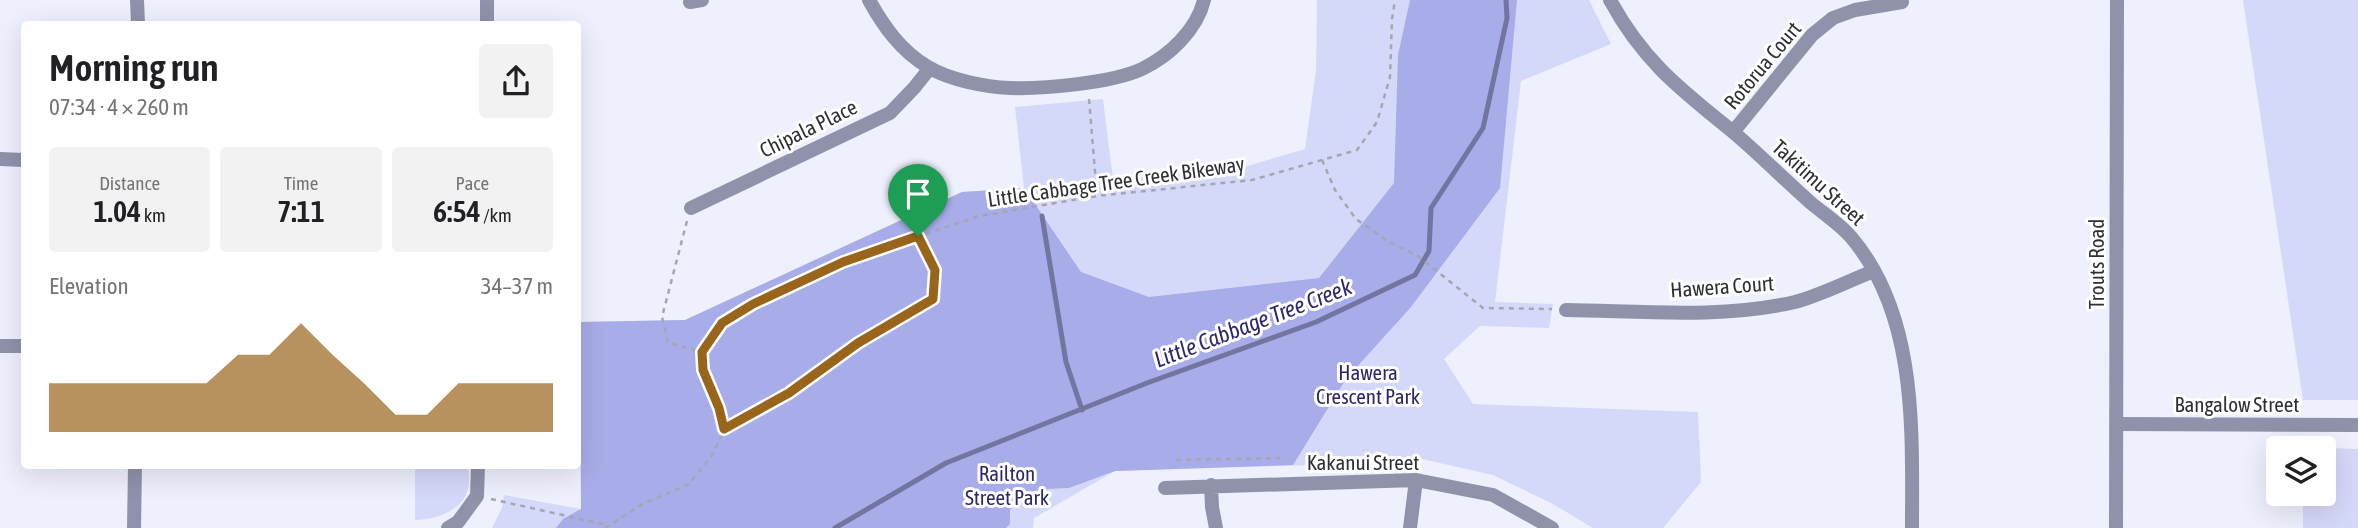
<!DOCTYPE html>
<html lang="en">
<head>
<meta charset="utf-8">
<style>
	:root { --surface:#fff; --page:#f2f2f2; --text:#202124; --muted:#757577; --accent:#99651b }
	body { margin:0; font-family:"Asap Condensed",sans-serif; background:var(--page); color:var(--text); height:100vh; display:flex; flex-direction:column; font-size:26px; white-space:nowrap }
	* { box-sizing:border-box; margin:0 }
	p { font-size:23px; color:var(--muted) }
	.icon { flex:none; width:38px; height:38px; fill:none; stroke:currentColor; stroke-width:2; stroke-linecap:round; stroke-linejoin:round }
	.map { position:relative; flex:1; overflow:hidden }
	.details { position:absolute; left:21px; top:21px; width:560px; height:448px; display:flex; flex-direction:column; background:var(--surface); border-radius:7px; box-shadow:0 7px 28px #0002 }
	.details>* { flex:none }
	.buttons { position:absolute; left:2266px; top:436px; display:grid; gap:14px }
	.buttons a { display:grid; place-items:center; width:70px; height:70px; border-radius:7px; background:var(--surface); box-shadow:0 7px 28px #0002; font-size:35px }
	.pin { position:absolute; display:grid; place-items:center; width:60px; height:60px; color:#fff; margin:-72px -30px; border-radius:50% 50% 50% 0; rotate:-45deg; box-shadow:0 0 7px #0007 }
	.pin .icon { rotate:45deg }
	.round { display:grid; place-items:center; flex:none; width:74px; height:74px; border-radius:7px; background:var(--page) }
	.summary { display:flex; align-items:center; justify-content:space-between; height:119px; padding:0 28px }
	h1 { font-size:38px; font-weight:600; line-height:52px }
	.figures { display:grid; grid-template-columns:repeat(3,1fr); gap:10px; height:119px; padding:7px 28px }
	.figures div { display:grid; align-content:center; border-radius:7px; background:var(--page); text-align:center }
	.figures b { font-size:30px; font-weight:600 }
	.figures small { font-size:19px; font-weight:400 }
	.figures p { font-size:19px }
	.chart { height:196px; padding:14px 28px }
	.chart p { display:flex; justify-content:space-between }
	.chart svg { width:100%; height:126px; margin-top:7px; fill:var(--accent); opacity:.7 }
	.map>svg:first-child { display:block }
	.green { fill:#d5d9f9 }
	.forest { fill:#a8ace8 }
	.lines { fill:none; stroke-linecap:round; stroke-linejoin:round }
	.stream { stroke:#7275a0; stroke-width:5 }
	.path { stroke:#a4a6b1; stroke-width:2.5; stroke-dasharray:5 5; stroke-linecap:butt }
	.minor { stroke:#9092ac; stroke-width:14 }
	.tertiary { stroke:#9092ac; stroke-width:14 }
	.route-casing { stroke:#fff; stroke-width:14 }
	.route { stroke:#99651b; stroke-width:9 }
	.labels { text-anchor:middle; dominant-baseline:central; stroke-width:6; stroke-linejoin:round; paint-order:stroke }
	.street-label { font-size:21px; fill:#2e2f37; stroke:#fff }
	.park-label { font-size:21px; fill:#2b276b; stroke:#fff }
	.water-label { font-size:23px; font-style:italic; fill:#2d296e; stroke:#fff }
</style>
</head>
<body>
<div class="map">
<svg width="2358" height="528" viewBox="0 0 2358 528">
	<rect width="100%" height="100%" fill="#eef0fd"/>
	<!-- green -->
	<path class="green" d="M1317,0H1589L1611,44L1521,81L1495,302L1553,304L1549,328L1480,326L1444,359L1473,404L1698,412L1701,482L1663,528H1593L1553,504L1493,475L1422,459L1311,465L1115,471L1034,518L1033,528H492L502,508L504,495L581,509L580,322L685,320L962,192L1024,188L1015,107L1103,99L1113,179L1234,170L1305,149L1316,70Z
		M2243,0H2358V400H2303Z
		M2324,448L2358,449V528H2303V494H2324Z
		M415,466H469C468,473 470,482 468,489C463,511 434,520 415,520Z"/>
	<!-- forest -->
	<path class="forest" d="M1410,0H1517L1500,188L1411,307L1346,379L1293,465L1115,471L1069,488L1047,489L1021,493L1010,510V524L1006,528H556L563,519L581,509L580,322L685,320L962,192L1024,188L1081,272L1149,297L1319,278L1394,183L1398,55Z"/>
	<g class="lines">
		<!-- stream -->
		<path class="stream" d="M1042,216L1066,362L1082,410
			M835,528L946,463L1147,383L1316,322L1415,275L1429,251L1431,208L1483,128L1507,18L1506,0"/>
		<!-- path -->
		<path class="path" d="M1089,99L1097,196
			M1322,160L1335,190L1356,219L1389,242L1418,256L1483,308L1552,309
			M687,221L662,317L668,343L702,352
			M724,430L789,393L858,343L933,299L935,270L918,236
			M1176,460L1280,458
			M491,499L607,525
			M605,528L644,503L688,485L711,457L724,430L719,409L703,370L702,352L722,323L753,304L843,262L979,216L1097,196L1252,180L1357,150L1377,122L1390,77L1392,19L1395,0"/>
		<!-- minor -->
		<path class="minor" d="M137,0L138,24
			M869,0C884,27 901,51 928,67C950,80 985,87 1010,88C1044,89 1112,83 1142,69C1169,56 1197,30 1204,0
			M1610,0C1643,61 1680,89 1732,131C1759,154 1784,179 1811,203C1824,214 1840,224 1851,237C1918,316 1912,431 1912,528
			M690,2L702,0
			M487,24V0
			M1733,132L1812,35L1833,18L1855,10L1902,2
			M0,159L24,160
			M691,208L890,113L914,88L930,68
			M1566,310C1641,311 1721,319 1795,302C1821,295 1848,281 1874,271
			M0,346H24
			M2117,424L2358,425
			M1211,485L1212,507L1216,528
			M1165,488L1416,480L1493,495L1552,528
			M134,528L135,466
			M448,528L458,522L477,496L478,466
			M1410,528L1416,480"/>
		<!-- tertiary -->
		<path class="tertiary" d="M2116,528L2117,0"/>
	</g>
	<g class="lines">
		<defs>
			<path id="route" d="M918,236L935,270L933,299L858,343L789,393L724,429L719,408L703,370L702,352L722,323L753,304L843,262Z"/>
		</defs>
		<!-- route casing -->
		<use href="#route" class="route-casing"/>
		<!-- route -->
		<use href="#route" class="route"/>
	</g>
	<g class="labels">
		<!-- street labels -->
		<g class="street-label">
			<text transform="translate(1762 65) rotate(-50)">Rotorua Court</text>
			<text transform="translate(808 128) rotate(-26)">Chipala Place</text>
			<text transform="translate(1116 181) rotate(-8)">Little Cabbage Tree Creek Bikeway</text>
			<text transform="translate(1819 182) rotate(42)">Takitimu Street</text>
			<text transform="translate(2096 264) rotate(-90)">Trouts Road</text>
			<text transform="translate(1722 286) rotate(-4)">Hawera Court</text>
			<text x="2237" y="404">Bangalow Street</text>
			<text x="1363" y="462">Kakanui Street</text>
		</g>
		<!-- park labels -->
		<g class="park-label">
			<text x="1368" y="372">Hawera<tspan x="1368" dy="24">Crescent Park</tspan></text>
			<text x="1007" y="473">Railton<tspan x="1007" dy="24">Street Park</tspan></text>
		</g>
		<!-- water labels -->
		<g class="water-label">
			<text transform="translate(1253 323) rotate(-21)">Little Cabbage Tree Creek</text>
		</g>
	</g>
</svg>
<div class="buttons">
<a><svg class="icon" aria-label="layers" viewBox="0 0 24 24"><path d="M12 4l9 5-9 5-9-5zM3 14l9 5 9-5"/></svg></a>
</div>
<div class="pin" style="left:918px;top:236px;background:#1e9e55"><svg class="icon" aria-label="arrive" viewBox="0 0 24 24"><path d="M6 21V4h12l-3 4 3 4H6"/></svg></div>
<section class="details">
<div class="summary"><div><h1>Morning run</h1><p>07:34 · 4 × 260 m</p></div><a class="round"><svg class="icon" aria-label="share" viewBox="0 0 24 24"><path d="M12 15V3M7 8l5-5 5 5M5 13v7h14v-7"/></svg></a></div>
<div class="figures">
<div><p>Distance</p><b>1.04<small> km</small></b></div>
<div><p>Time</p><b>7:11</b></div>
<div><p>Pace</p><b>6:54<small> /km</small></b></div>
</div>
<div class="chart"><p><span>Elevation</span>34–37 m</p>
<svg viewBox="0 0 160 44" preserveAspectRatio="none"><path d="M0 44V27L10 27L20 27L30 27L40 27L50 27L60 17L70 17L80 6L90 17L100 27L110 38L120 38L130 27L140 27L150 27L160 27V44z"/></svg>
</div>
</section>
</div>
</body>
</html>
